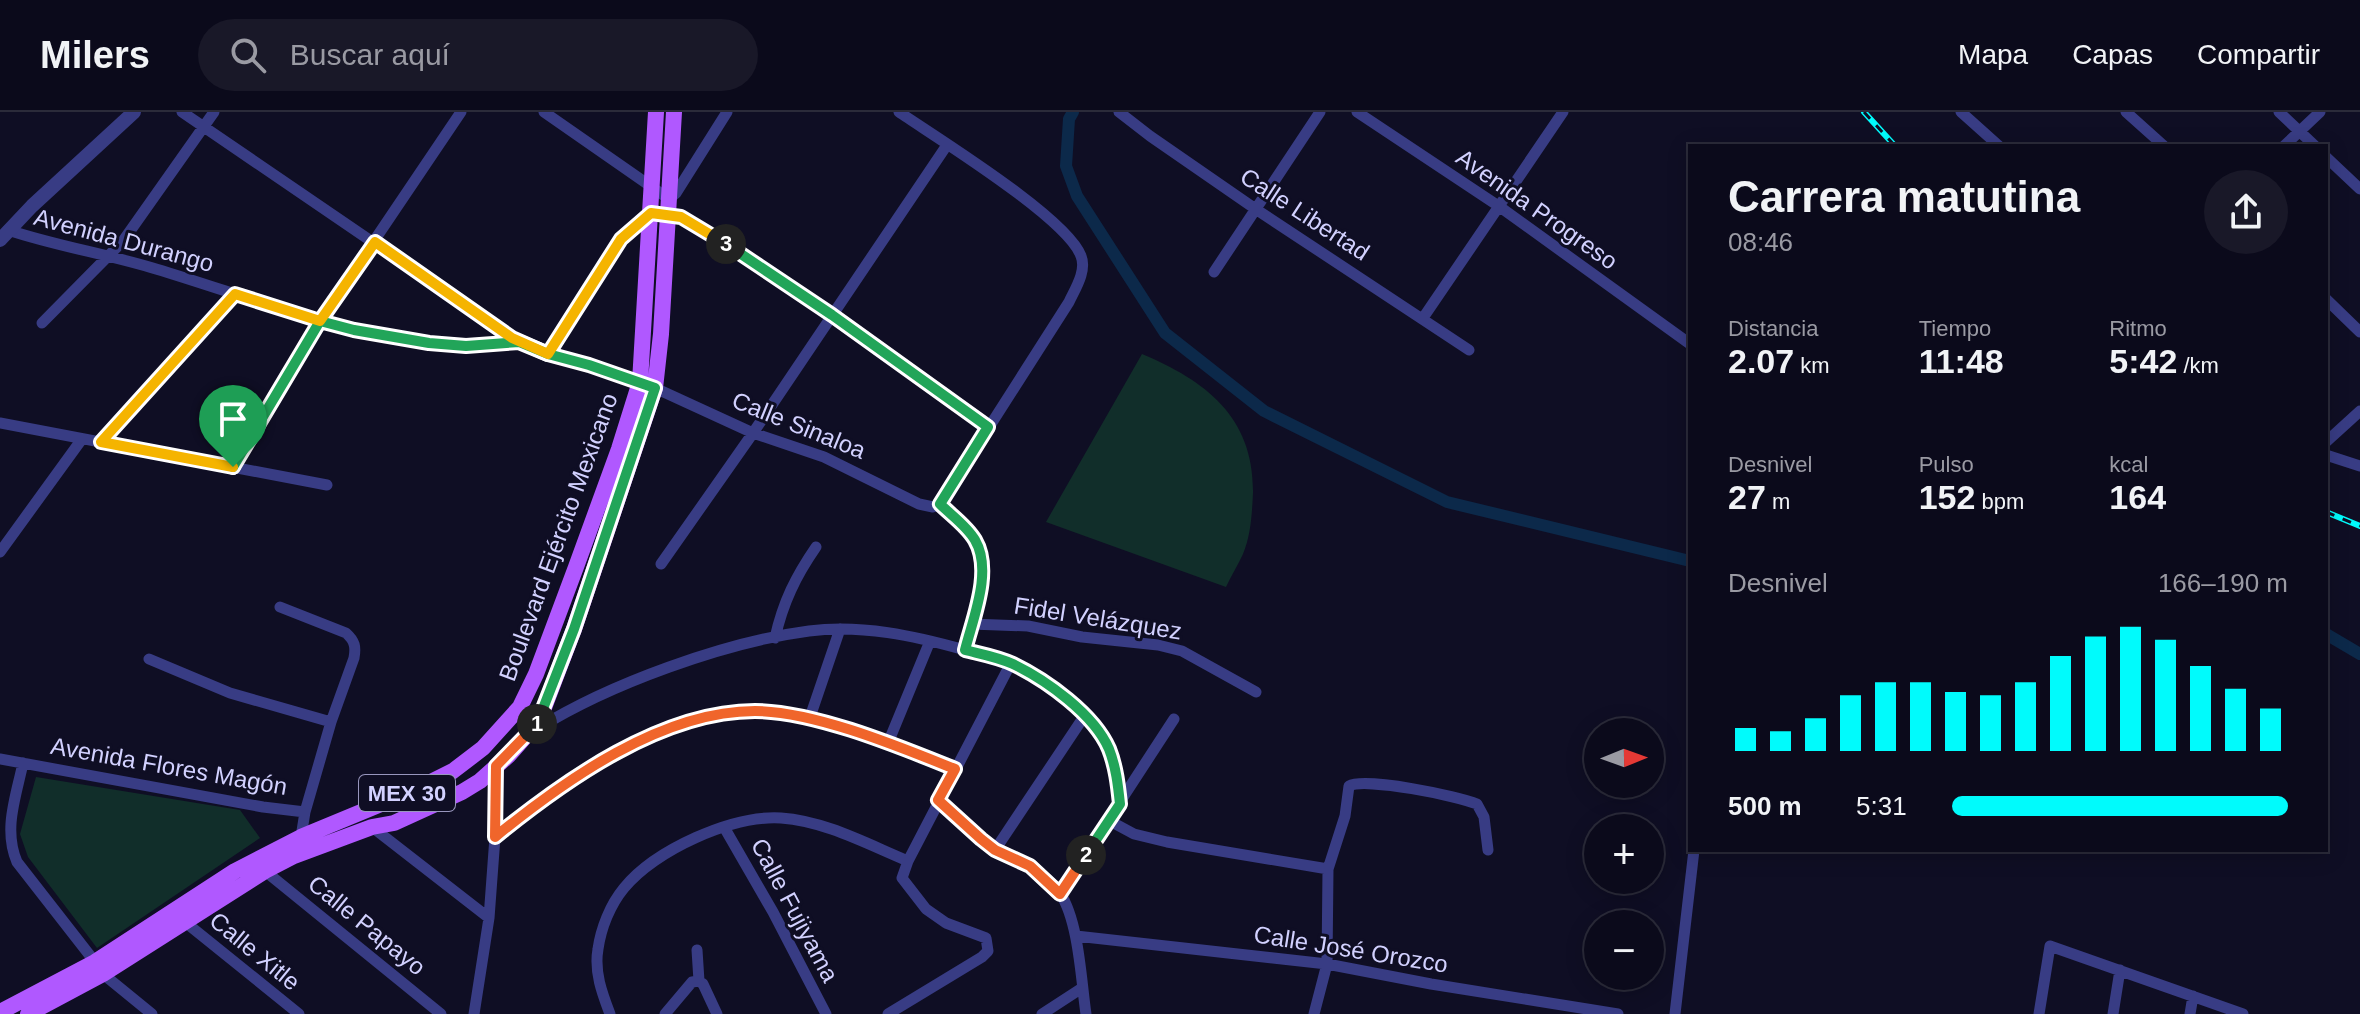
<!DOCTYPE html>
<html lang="es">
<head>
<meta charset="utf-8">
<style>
	:root { --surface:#0b0a1b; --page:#191828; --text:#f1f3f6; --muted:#9a9aa3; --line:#2b2b3a; --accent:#00fbfc }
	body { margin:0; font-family:Arial,sans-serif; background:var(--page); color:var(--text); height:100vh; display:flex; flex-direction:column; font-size:30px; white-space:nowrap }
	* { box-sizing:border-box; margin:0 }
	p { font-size:26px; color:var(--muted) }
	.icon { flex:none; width:44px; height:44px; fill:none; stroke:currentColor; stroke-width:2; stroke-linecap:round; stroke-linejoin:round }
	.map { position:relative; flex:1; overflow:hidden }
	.details { position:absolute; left:1688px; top:32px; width:640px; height:708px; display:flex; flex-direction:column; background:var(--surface); border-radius:0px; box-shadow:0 4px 20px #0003,0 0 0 2px var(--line) }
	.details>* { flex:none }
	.needle { width:52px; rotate:89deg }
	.fabs { position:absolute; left:1584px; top:606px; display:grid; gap:16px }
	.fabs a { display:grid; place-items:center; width:80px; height:80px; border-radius:50%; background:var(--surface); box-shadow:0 4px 20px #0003,0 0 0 2px var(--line); font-size:40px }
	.pin { position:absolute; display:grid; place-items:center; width:68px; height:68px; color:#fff; margin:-82px -34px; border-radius:50% 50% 50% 0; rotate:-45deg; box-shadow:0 0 8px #0007 }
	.pin .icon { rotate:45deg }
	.km { position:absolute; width:40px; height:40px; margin:-20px; border-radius:50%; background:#222; color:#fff; font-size:22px; line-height:40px; text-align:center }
	.round { display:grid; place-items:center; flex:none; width:84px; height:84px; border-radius:42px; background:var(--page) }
	.headline { display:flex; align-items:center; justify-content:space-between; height:136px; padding:0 40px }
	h1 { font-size:44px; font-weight:600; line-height:60px }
	.stats { display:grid; grid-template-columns:repeat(3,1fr); gap:12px; height:136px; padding:8px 40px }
	.stats div { display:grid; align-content:center }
	.stats b { font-size:34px; font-weight:600 }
	.stats small { font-size:22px; font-weight:400 }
	.stats p { font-size:22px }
	.chart { height:224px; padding:16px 40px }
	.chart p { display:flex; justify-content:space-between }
	.chart svg { width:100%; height:144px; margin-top:8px; stroke:var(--accent); stroke-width:6 }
	ul { padding:0 40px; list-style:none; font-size:26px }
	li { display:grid; grid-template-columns:128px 96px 1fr; align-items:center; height:60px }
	li i { height:20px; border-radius:10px; background:var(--accent) }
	header { display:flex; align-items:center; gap:48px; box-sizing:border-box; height:112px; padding:0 40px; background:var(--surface); border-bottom:2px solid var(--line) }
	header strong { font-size:38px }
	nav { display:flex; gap:44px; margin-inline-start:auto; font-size:28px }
	.search { width:560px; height:72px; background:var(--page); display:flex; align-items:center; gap:20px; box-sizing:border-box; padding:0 28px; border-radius:44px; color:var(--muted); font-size:30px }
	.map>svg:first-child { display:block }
	.green { fill:#112e2a }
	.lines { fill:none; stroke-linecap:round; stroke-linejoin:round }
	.canal { stroke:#0c294a; stroke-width:12 }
	.minor { stroke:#383c84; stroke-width:11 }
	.tertiary { stroke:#383c84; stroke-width:14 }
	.primary { stroke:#b058ff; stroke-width:16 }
	.rail-casing { stroke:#00fbfc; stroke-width:6 }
	.rail { stroke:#0f0e24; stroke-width:3; stroke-dasharray:9; stroke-linecap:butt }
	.split-1-casing { stroke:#fff; stroke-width:16 }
	.split-2-casing { stroke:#fff; stroke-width:16 }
	.split-3-casing { stroke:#fff; stroke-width:16 }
	.split-4-casing { stroke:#fff; stroke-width:16 }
	.split-1 { stroke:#22a559; stroke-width:10 }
	.split-2 { stroke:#f0652b; stroke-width:10 }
	.split-3 { stroke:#22a559; stroke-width:10 }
	.split-4 { stroke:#f5b400; stroke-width:10 }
	.labels { text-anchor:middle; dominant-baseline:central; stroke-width:6; stroke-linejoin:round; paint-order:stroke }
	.shield { fill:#0f0e24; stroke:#9896bd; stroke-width:2 }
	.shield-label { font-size:22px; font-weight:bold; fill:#d2d1ff }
	.street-label { font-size:24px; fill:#d2d1ff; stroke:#0f0e24 }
</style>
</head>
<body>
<header>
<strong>Milers</strong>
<div class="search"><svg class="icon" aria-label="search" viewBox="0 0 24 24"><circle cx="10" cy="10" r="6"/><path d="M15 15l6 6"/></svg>Buscar aquí</div>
<nav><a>Mapa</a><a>Capas</a><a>Compartir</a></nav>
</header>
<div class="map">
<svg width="2360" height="902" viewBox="0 0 2360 902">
	<rect width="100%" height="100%" fill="#0f0e24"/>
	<!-- green -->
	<path class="green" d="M1142,242C1206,269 1254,305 1253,381C1252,401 1251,423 1243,442C1238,453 1231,464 1226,475L1046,410Z
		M36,665L240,698L260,726L97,836L28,745L20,722Z"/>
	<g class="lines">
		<!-- canal -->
		<path class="canal" d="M1073,0L1069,7L1066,54L1077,84L1165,221L1264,299L1447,390L1690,449
			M2326,522L2360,542"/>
		<!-- minor -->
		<path class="minor" d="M182,0L519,230L655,276L753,321L824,345L919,392L933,395L940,392
			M544,0L669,87L676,81L727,0
			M899,0C937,26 1067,106 1081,144C1087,159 1075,177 1069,190L940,392
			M1119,0L1150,24L1257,98L1469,238
			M1357,0L1500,95L1690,232
			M1961,0L1999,34
			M2126,0L2164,34
			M2279,0L2315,34
			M2284,34L2320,0
			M2326,45L2360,77
			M8,118C56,134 107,142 156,157C276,193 392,244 519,230
			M1214,160L1320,0
			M2326,187L2360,220
			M1423,206L1563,0
			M42,211L123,129L214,0
			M548,242L621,127L651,101L681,105L706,119L832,203L988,315
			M0,311L327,373
			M101,330L235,182
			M2326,330L2360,299
			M2326,343L2360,354
			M233,355L320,209L461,0
			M940,392C951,402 967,414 975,427C993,459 973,506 965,538
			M0,440L82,327
			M661,452L753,321L947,33
			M280,495L346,521C355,529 356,535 354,546L331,610L305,700
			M971,512L1028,514L1082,525L1158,533L1182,539L1256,580
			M775,526C783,490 796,464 816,435
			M149,547L230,581L331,610
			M809,608L840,517
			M537,617C609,572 725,530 809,519C861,512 915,524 965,538C980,542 997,544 1012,551C1038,563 1080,593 1098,617C1113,639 1117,665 1120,692
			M888,631L930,529
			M0,647L263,695L305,700L301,725
			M23,651C16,685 3,717 17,750L95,850
			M938,688C956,703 973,724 994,737C1017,751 1043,757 1060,781C1079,810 1081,868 1086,902
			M1108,708L1134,722L1167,730L1328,757
			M372,715L489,806
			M724,715L773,800L826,902
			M495,725C565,668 662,599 755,599C814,599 900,635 955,657
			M995,738L1085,603
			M908,749L1011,551
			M265,759L441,902
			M1060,782L1174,607
			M185,810L299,902
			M1076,824L1327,852L1431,872L1618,902
			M697,838L699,869
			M103,862L152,902
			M699,869L703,872L717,902
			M474,902L489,806L495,725L496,654
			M610,902C602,881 594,860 598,837C601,816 610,793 624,776C655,738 732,703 781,706C825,709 867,732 908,749L902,766L926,797L946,811L986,826L988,839L982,845L888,902
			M665,902L692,870L699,869
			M1042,902L1082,876
			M1314,902L1327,852L1328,757L1345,704L1349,674C1365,665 1458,684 1477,692L1484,705L1488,738
			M1675,902L1694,738
			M2039,902L2050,834L2243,902
			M2113,902L2120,858
			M2190,902L2193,884"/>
		<!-- tertiary -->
		<path class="tertiary" d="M0,128L32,94L134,0"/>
		<!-- primary -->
		<path class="primary" d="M0,900L95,850L235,759L301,725L417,677L453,659L483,636L520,595L536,562L576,455L619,337L640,270L656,0
			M28,902L103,862L265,759L294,744L372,715L394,711L462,680L480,669L509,643L539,609L574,517L655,276L661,222L674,0"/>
		<defs>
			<path id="rail" d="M1864,0L1895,34
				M2326,400L2360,414"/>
		</defs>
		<!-- rail casing -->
		<use href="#rail" class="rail-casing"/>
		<!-- rail -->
		<use href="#rail" class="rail"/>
	</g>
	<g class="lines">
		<defs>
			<path id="split-1" d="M233,355L320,209L354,218L429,231L466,234L519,230L548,242L589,253L655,276L574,517L537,612"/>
			<path id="split-2" d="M537,612L496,654L495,725C565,668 662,599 755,599C814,599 900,635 955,657L938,688L981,727L995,738L1030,754L1060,782L1086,743"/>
			<path id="split-3" d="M726,132L832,203L988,315L940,392C951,403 967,414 975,428C993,459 973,506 965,538C981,542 998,545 1013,552C1046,568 1094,602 1109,637C1116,655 1118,673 1120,692L1086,743"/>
			<path id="split-4" d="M233,355L101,330L235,182L320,209L375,130L512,226L548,242L621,127L651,101L681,105L726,132"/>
		</defs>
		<!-- split-1 casing -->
		<use href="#split-1" class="split-1-casing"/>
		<!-- split-2 casing -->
		<use href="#split-2" class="split-2-casing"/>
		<!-- split-3 casing -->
		<use href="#split-3" class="split-3-casing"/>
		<!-- split-4 casing -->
		<use href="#split-4" class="split-4-casing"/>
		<!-- split-1 -->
		<use href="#split-1" class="split-1"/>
		<!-- split-2 -->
		<use href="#split-2" class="split-2"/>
		<!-- split-3 -->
		<use href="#split-3" class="split-3"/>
		<!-- split-4 -->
		<use href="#split-4" class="split-4"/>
	</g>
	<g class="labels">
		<!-- shield labels -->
		<rect class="shield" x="359" y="663" width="96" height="36" rx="6"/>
		<g class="shield-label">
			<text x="407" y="681">MEX 30</text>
		</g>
		<!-- street labels -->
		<g class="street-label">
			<text transform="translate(1537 97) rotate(35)">Avenida Progreso</text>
			<text transform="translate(1305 102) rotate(33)">Calle Libertad</text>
			<text transform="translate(124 128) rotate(15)">Avenida Durango</text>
			<text transform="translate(799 313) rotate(22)">Calle Sinaloa</text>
			<text transform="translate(558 425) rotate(-70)">Boulevard Ejército Mexicano</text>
			<text transform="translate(1098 506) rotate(9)">Fidel Velázquez</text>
			<text transform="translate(169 654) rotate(10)">Avenida Flores Magón</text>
			<text transform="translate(795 798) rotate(62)">Calle Fujiyama</text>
			<text transform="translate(367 813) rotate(39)">Calle Papayo</text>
			<text transform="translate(1351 837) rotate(9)">Calle José Orozco</text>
			<text transform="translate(255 839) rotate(39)">Calle Xitle</text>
		</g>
	</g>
</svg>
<div class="fabs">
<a><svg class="needle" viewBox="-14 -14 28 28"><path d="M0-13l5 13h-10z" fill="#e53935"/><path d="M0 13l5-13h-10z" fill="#9a9aa3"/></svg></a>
<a>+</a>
<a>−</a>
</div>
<div class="pin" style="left:233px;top:355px;background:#1e9e55"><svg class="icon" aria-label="arrive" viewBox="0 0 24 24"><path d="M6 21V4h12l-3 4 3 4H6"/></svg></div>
<b class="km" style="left:537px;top:612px">1</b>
<b class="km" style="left:1086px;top:743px">2</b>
<b class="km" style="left:726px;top:132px">3</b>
<section class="details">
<div class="headline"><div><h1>Carrera matutina</h1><p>08:46</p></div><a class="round"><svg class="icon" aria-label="share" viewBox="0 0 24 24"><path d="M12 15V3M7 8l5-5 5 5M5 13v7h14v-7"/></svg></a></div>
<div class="stats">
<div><p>Distancia</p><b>2.07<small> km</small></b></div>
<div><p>Tiempo</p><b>11:48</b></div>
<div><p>Ritmo</p><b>5:42<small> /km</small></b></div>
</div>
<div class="stats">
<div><p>Desnivel</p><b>27<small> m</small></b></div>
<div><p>Pulso</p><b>152<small> bpm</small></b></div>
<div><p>kcal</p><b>164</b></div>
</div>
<div class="chart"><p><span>Desnivel</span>166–190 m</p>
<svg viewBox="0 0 160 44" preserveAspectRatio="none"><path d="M5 44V37M15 44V38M25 44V34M35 44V27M45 44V23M55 44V23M65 44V26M75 44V27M85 44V23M95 44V15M105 44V9M115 44V6M125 44V10M135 44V18M145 44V25M155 44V31"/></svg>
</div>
<ul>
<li><b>500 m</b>5:31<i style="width:100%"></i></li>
</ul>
</section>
</div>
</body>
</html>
